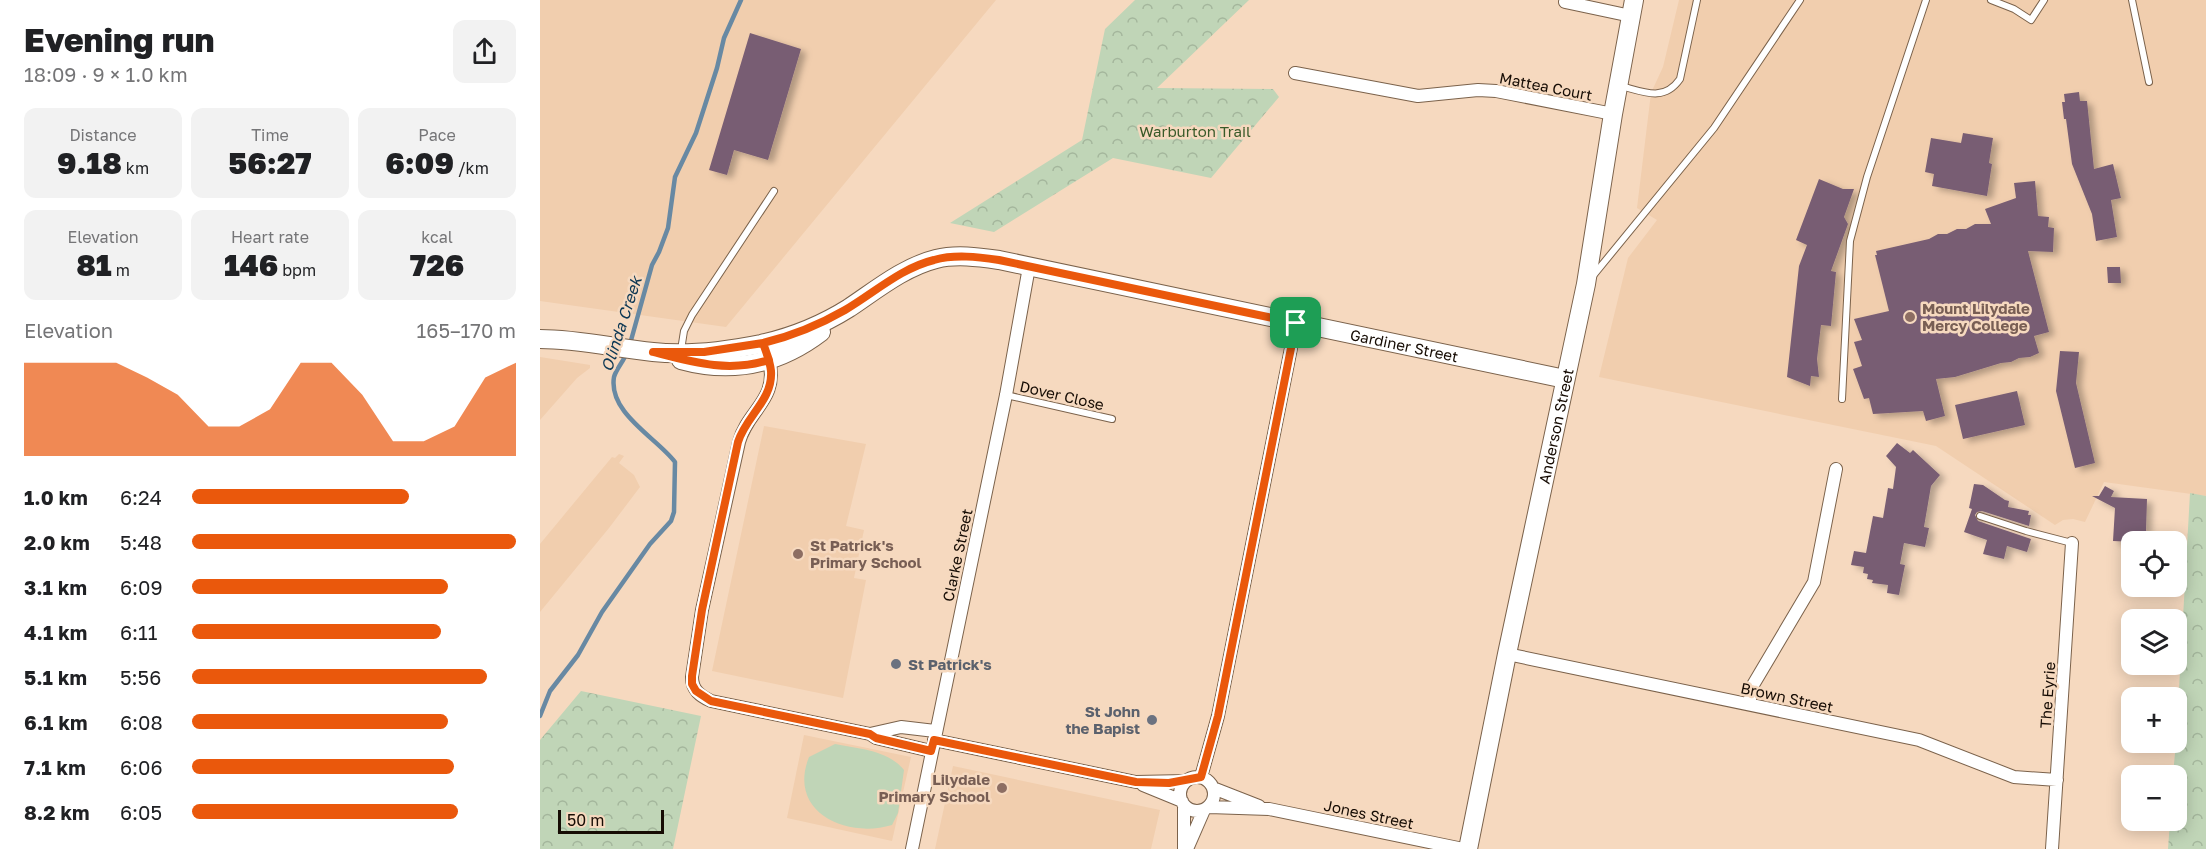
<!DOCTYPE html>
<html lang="en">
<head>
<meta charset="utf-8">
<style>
	:root { --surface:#fff; --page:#f2f2f2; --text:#202124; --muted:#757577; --accent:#ea580c }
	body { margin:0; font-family:"Golos Text",sans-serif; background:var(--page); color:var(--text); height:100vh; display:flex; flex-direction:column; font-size:22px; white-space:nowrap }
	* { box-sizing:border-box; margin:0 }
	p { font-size:20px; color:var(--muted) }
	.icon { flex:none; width:33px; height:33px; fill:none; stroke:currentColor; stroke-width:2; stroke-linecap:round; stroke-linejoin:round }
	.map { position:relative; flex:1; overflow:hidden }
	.details { display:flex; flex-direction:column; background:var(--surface); width:540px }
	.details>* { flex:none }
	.controls { position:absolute; left:1581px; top:531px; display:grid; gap:12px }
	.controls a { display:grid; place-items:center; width:66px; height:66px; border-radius:12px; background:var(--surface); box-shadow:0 3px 15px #0003; font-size:30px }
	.scale { position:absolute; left:18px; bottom:15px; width:106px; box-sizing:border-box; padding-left:6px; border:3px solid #160c04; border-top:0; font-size:16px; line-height:21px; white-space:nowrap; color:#160c04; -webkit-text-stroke:4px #f6d9bf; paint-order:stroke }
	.pin { position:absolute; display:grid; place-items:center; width:51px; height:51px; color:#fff; margin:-26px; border-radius:12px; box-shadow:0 3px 9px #0006 }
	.round { display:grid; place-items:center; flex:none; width:63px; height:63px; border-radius:12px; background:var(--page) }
	.summary { display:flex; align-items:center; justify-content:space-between; height:102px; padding:0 24px }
	h1 { font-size:33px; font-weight:800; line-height:45px }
	.metrics { display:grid; grid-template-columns:repeat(3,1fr); gap:9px; height:102px; padding:6px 24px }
	.metrics div { display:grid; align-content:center; border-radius:12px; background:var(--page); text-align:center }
	.metrics b { font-size:30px; font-weight:800 }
	.metrics small { font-size:16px; font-weight:400 }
	.metrics p { font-size:16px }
	.chart { height:168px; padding:12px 24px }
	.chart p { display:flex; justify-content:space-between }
	.chart svg { width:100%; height:108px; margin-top:6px; fill:var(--accent); opacity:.7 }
	ul { padding:0 24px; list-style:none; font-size:20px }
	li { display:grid; grid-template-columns:96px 72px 1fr; align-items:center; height:45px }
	li i { height:15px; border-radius:8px; background:var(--accent) }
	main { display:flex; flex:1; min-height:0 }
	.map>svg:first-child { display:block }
	.built { fill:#f1ceae }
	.park { fill:url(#park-crowns) }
	.garden { fill:#c0d5b7 }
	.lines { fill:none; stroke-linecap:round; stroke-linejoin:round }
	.stream { stroke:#6889a3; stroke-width:4.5 }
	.building { fill:#785d73; filter:url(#shadow) }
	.lane-casing { stroke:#7b624b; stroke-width:8 }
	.street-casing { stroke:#7b624b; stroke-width:14 }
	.secondary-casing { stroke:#7b624b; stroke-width:20 }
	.lane { stroke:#fff; stroke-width:6 }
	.street { stroke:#fff; stroke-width:12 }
	.secondary { stroke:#fff; stroke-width:18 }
	.route-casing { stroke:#fff; stroke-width:12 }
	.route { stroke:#ea580c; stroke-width:8 }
	.education-dot { fill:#8d6e63; stroke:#f6d9bf; stroke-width:2 }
	.worship-dot { fill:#6b7280; stroke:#f6d9bf; stroke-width:2 }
	.labels { text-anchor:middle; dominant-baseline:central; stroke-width:5; stroke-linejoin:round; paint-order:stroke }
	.street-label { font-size:15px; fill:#160c04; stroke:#f6d9bf }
	.park-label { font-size:15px; fill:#385a29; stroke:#f6d9bf }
	.education-label { font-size:15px; font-weight:bold; fill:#785e54; stroke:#f6d9bf; text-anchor:start }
	.worship-label { font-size:15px; font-weight:bold; fill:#5b616d; stroke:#f6d9bf; text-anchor:start }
	.water-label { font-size:16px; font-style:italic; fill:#0c3753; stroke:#f6d9bf }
</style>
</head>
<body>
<main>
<section class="details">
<div class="summary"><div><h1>Evening run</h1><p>18:09 · 9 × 1.0 km</p></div><a class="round"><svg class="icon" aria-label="share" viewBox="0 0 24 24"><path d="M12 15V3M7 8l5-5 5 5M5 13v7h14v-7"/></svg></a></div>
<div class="metrics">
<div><p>Distance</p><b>9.18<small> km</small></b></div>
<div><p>Time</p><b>56:27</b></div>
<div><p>Pace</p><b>6:09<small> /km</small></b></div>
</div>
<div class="metrics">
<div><p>Elevation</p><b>81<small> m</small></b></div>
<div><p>Heart rate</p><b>146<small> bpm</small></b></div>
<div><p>kcal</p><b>726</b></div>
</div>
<div class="chart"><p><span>Elevation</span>165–170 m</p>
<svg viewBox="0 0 160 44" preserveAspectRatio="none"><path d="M0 44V6L10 6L20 6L30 6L40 12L50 19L60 32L70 32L80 25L90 6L100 6L110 19L120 38L130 38L140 32L150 12L160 6V44z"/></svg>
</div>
<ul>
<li><b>1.0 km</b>6:24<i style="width:67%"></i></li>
<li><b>2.0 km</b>5:48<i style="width:100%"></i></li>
<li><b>3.1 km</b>6:09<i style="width:79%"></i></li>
<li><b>4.1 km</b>6:11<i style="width:77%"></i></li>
<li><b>5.1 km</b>5:56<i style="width:91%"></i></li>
<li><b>6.1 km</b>6:08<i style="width:79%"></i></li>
<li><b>7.1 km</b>6:06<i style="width:81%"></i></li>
<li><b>8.2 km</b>6:05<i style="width:82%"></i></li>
</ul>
</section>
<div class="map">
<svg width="1666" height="849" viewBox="0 0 1666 849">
	<defs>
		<pattern id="park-crowns" width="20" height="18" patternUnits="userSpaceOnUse" patternTransform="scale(1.5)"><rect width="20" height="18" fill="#c0d5b7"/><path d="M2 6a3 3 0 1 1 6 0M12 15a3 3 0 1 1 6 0" fill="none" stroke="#a4b69c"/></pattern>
		<filter id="shadow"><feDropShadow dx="5.5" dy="3.5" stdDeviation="3" flood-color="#0004"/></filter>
	</defs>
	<rect width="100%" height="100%" fill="#f6d9bf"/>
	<!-- built -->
	<path class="built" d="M0,0H456L186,327L0,301Z
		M1139,0H1666V496L1564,482L1545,522L1533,519L1523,520L1515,525L1396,446L1059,377L1088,258L1117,220L1097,208L1111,93L1123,67Z
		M0,357L50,365V368L37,378L0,420Z
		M224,426L326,444L306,526L324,530L314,578L326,580L303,698L172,671Z
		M79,454L84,456L79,463L94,475L100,487L69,528L0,612V544L72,457L75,458Z
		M264,735L371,757L352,841L247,818Z
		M413,766L620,810L611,849H395Z"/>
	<!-- park -->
	<path class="park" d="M595,0H709L617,88L733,89L739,97L671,178L573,158L454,232L410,223L542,140L565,29Z
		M1650,493L1666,496V849H1628L1630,821L1636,820V776L1633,775L1636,742Z
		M41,691L161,716L133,849H0V740Z"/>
	<!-- garden -->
	<path class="garden" d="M295,744C319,749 348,750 364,770L358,813L352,825C306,839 247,812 269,757Z"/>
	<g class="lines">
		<!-- stream -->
		<path class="stream" d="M90,344L112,265L119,252L128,228L135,177L156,133L177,68L184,38L201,0
			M0,716L10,691L38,655L62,612L110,544L131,521L134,512L135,462C117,438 68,413 74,377C76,369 84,361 87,352"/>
	</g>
	<!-- building -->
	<path class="building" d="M210,33L261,49L228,160L194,150L187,175L169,170Z
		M1539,92L1540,101H1547L1554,169L1573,164L1581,198L1571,200L1577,237L1556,241L1552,214L1532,164L1526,119H1524L1522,102H1525L1524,94Z
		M1423,133L1453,138L1449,163L1452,164L1447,196L1392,186L1394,174L1385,172L1391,138L1421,143Z
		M1279,179L1303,189H1314L1304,217L1308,224L1291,271L1296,272L1291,326L1281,325L1277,359L1279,377L1271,376L1270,386L1247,377L1259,266L1267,245L1256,240Z
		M1495,181L1498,216L1509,217L1508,227L1514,228L1513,252L1488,251L1509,332L1494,336L1499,353L1490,357L1479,358L1471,362L1461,363L1415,377L1396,379L1405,416L1386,421L1383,411L1333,414L1329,398L1324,399L1313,369L1322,366L1314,342L1322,340L1314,319L1349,311L1335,255H1337L1336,251L1389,239L1398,234H1407L1417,229H1426L1435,224H1451L1445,209L1476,198L1474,183Z
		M1567,267H1580L1581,283H1568Z
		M1520,351L1539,352L1536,383L1555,463L1535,468L1516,391Z
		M1477,391L1485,425L1423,439L1415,405Z
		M1357,443L1370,453L1373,450L1400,475L1391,486L1384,527L1389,528L1385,547L1364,543L1360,564L1365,565L1359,595L1347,593L1348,585L1332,583L1333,580L1327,579L1328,574L1323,573L1324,567L1311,565L1314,551L1326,553L1333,516L1343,518L1348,488L1353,489L1356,467L1346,456Z
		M1434,484L1443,485L1465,500L1469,501L1468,507L1489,511L1488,515H1491L1489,526L1442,511L1437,512L1435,515L1438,521L1491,539L1487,552L1467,546L1464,559L1443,554L1447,540L1424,532L1432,509L1429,508Z
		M1565,486L1574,491L1571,497L1607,499L1606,531H1595L1594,542L1573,541L1575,508L1552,496H1559Z"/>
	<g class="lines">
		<defs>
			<path id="lane" d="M1451,0L1474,9L1491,20L1504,0
				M1592,0L1609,82
				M1081,86C1104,92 1124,102 1140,79L1157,0
				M1052,277L1174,128L1260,0
				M141,350L144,331L152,315L234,191
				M466,395L572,419
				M1302,399L1310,241L1327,177L1386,0
				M1440,516L1486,531L1532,543"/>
			<path id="street" d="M1025,2L1091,16
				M755,73L878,96L938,90L956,91L1073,114
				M229,360C239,400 208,409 199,442L162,610L152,677C152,690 160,696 171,701L330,734L336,738L391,751
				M967,654L1379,740L1474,777L1517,780
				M1209,704L1213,685L1274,582L1296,469
				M330,734L361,727L395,731
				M394,740L596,782L646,781
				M640 794a17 17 0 1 1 34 0a17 17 0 1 1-34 0Z
				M661,777L678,716L756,323
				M603,785L642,801
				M673,788L719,806
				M644,805V849
				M669,807L729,809L923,849
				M372,849L466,395L489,267
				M647,849L664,810
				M1512,849L1532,543"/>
			<g id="secondary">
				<path id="s1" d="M0,339C38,339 75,348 113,352C148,356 186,351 221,344C252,337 282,325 309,308C336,290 364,267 396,259C416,254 438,257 459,260L1025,379"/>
				<path d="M141,360C192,374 239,364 281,332"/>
				<path id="s2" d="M928,849L967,654L1046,284L1073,114L1094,0"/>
			</g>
		</defs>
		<!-- lane casing -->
		<use href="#lane" class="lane-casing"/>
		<!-- street casing -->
		<use href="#street" class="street-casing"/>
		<!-- secondary casing -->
		<use href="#secondary" class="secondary-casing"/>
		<!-- lane -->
		<use href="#lane" class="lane"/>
		<!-- street -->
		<use href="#street" class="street"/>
		<!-- secondary -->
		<use href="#secondary" class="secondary"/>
	</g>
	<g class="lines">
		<defs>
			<path id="route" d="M756,323L459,260C438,257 415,254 394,260C361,268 334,293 305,310C279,325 252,336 223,343L229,360C188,373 152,362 113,352H164L223,343C226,352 230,361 231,371C233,400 206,416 198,442L162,610L152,676V684L156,691L171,701L330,734L336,738L391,751L394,740L596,782L629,783L661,777L678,716L756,323"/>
		</defs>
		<!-- route casing -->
		<use href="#route" class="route-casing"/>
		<!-- route -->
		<use href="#route" class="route"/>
	</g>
	<!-- markers -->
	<g class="education-dot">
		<circle cx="1370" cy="317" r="6"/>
		<circle cx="258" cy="554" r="6"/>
		<circle cx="462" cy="788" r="6"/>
	</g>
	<g class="worship-dot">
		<circle cx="356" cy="664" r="6"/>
		<circle cx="612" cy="720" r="6"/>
	</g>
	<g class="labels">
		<!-- street labels -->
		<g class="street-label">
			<text transform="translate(1006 86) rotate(11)">Mattea Court</text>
			<text stroke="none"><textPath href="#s1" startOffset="896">Gardiner Street</textPath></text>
			<text transform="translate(522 395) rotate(13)">Dover Close</text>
			<text stroke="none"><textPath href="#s2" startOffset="432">Anderson Street</textPath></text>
			<text transform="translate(417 555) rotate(-78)">Clarke Street</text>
			<text transform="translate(1507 695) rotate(-86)">The Eyrie</text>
			<text transform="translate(1247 697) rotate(12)">Brown Street</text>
			<text transform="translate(829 814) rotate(12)">Jones Street</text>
		</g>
		<!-- park labels -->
		<g class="park-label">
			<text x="655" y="131">Warburton Trail</text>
		</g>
		<!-- education labels -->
		<g class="education-label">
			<text x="1382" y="308">Mount Lilydale<tspan x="1382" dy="17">Mercy College</tspan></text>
			<text x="270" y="545">St Patrick's<tspan x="270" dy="17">Primary School</tspan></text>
			<text x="450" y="779" text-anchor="end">Lilydale<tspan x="450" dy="17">Primary School</tspan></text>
		</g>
		<!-- worship labels -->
		<g class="worship-label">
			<text x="368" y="664">St Patrick's</text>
			<text x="600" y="711" text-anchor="end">St John<tspan x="600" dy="17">the Bapist</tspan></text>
		</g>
		<!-- water labels -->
		<g class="water-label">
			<text transform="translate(81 324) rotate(-72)">Olinda Creek</text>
		</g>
	</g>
</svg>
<div class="controls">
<a><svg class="icon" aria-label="locate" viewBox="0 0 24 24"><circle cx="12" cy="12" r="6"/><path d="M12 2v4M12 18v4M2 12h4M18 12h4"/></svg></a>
<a><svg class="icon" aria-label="layers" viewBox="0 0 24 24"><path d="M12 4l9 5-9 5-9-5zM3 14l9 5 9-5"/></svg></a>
<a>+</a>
<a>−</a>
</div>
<div class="scale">50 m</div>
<div class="pin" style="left:756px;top:323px;background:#1e9e55"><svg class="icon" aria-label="arrive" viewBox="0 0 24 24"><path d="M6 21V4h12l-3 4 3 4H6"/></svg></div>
</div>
</main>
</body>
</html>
